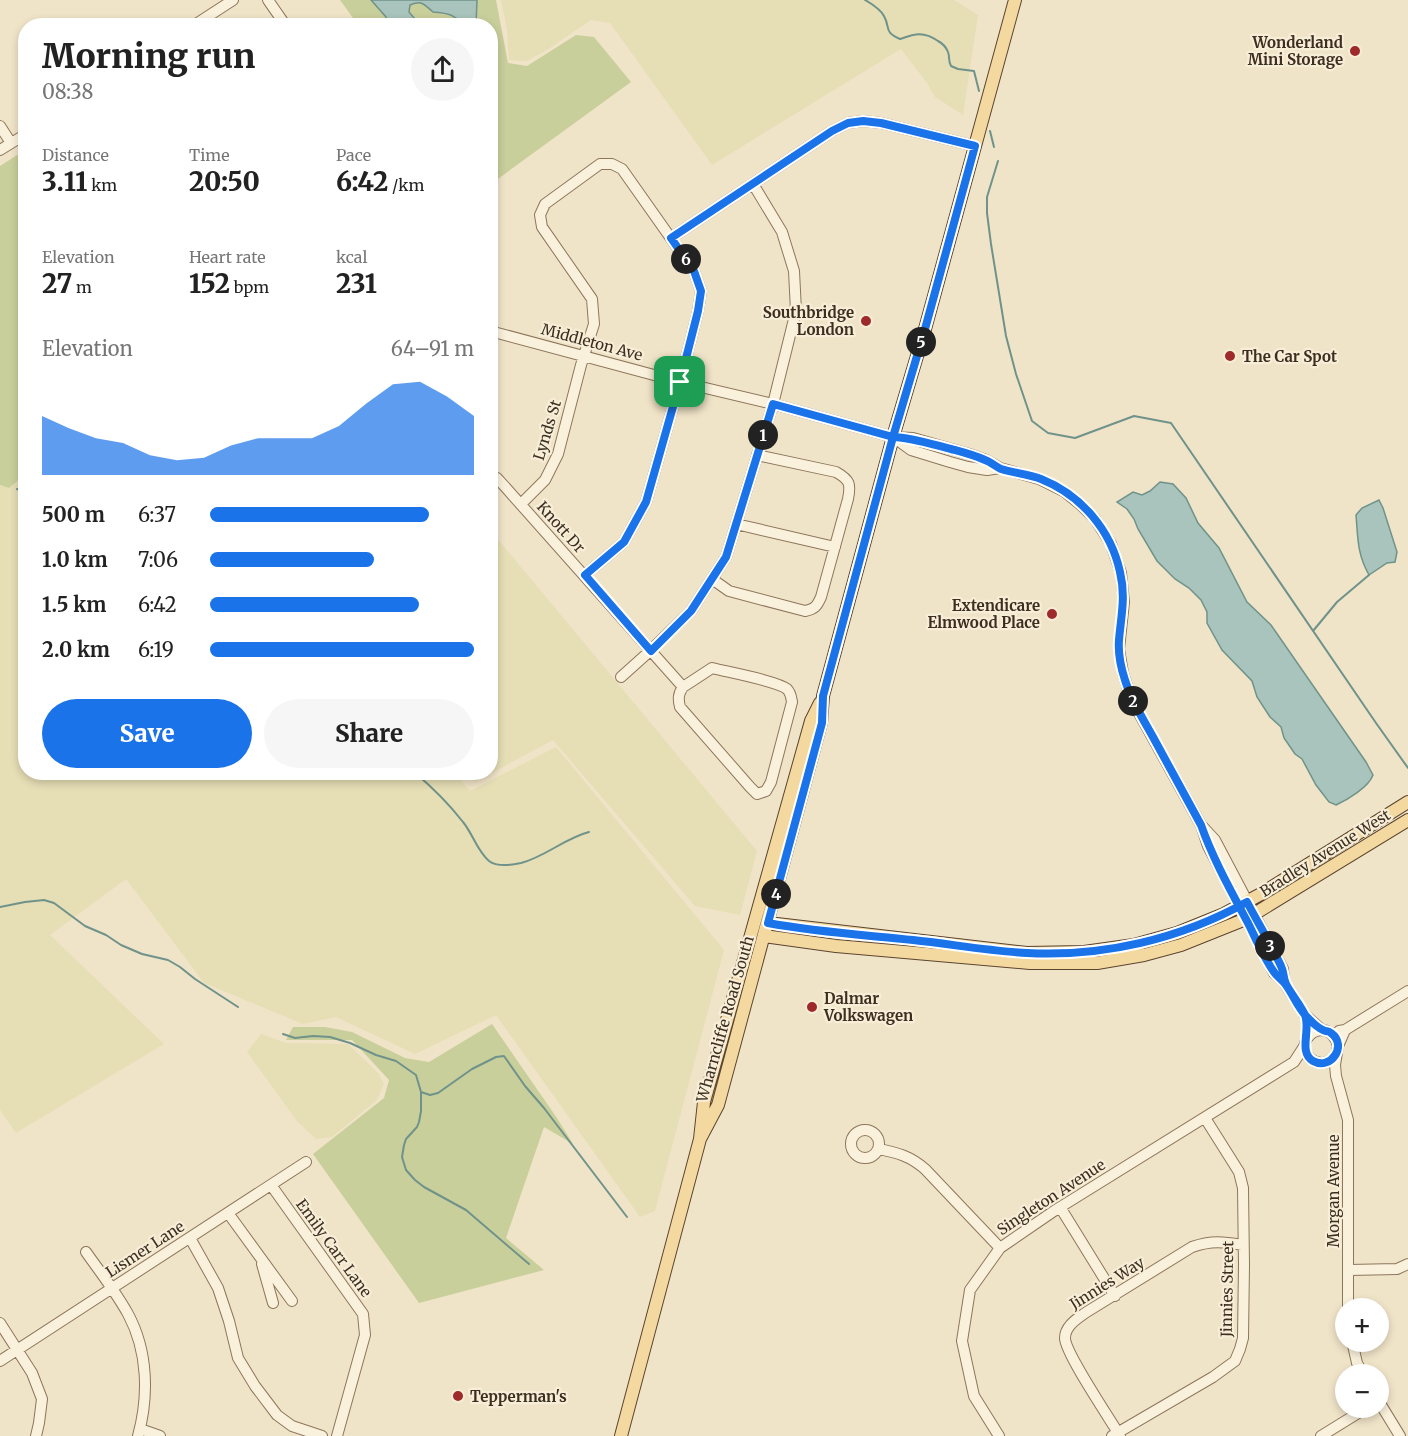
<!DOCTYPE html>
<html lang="en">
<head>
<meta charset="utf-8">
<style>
	:root { --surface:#fff; --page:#f6f6f6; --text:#222; --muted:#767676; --accent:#1a73e8 }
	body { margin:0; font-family:Merriweather,serif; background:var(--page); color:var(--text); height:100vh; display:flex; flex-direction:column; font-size:22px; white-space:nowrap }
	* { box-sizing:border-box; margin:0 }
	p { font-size:20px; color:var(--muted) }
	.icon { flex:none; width:33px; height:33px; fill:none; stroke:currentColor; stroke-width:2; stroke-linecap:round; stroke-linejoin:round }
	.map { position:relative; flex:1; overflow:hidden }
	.details { position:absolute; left:18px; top:18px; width:480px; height:762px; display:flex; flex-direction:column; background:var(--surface); border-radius:24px; box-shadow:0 3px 9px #0003 }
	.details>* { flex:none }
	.fabs { position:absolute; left:1335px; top:1298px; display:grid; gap:12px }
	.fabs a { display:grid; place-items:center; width:54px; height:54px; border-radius:50%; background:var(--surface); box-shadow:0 3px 9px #0003; font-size:30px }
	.pin { position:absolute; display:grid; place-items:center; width:51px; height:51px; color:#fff; margin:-26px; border-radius:12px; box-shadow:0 3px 9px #0006 }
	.km { position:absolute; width:30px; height:30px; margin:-15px; border-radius:50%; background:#222; color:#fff; font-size:16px; line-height:30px; text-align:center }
	.round { display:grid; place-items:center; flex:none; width:63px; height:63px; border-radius:32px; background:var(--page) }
	.headline { display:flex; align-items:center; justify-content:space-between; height:102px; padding:0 24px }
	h1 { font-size:33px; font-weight:800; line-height:45px }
	.figures { display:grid; grid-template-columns:repeat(3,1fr); gap:9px; height:102px; padding:6px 24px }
	.figures div { display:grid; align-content:center }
	.figures b { font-size:26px; font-weight:800 }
	.figures small { font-size:16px; font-weight:400 }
	.figures p { font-size:16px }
	.chart { height:168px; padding:12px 24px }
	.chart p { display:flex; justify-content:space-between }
	.chart svg { width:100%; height:108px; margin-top:6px; fill:var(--accent); opacity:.7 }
	.button { display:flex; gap:12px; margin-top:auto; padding:12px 24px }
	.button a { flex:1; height:69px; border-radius:36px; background:var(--accent); color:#fff; font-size:24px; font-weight:800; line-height:69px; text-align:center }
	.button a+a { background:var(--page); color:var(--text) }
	ul { padding:0 24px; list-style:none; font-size:20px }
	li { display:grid; grid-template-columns:96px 72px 1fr; align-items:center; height:45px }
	li i { height:15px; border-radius:8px; background:var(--accent) }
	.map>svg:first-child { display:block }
	.farmland { fill:#e6deb5 }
	.green { fill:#c9cf9b }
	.water { fill:#a9c4bc; stroke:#6f938a; stroke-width:1.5 }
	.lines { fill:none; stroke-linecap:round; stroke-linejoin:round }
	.stream { stroke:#6f938a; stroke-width:2 }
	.minor-casing { stroke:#8d765c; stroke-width:12 }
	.major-casing { stroke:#5b4430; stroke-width:14 }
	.minor { stroke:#faf1dc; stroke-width:10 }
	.major { stroke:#f3d9a0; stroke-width:12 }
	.route-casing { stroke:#fff; stroke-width:12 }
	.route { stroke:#1a73e8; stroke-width:8 }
	.poi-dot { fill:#9e2a2b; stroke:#f7eed8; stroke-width:2 }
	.labels { text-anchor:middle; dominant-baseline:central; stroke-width:4.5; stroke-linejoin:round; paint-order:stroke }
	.poi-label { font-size:15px; font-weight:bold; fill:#3d2e20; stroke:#f7eed8; text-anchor:end }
	.street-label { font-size:15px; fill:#3d2e20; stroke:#f7eed8 }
</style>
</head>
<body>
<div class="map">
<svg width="1408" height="1436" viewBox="0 0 1408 1436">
	<rect width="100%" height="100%" fill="#f0e4c8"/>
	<!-- farmland -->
	<path class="farmland" d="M501,0H954L978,15L963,115L935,97L927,83L901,49L712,165L610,23L591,20L547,50L527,61L509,60L507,29Z
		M25,474L26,772H454L470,791L556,747L724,950L655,1211L640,1217L496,1015L415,1054L336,1017L303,1024L204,983L126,879L50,935L164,1044L16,1133L0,1110V485L9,488Z
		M491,531L757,851L740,915L695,906L553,740L475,782L467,773L490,772Z
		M261,1034L286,1043L348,1044L378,1073L384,1084L377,1100L332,1137L316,1139L297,1121L247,1052Z"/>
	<!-- green -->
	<path class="green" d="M340,0H496L508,63L527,66L576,35L594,37L631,82L491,184L490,26L358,25Z
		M25,150L26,474L9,488L0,485V166Z
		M492,1024L557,1118L573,1144L544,1127L506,1238L544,1270L419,1303L313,1154L384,1098L389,1080L352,1040H286L293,1027H325L352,1032L405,1058L429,1062Z"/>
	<!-- water -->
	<path class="water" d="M371,0H477L476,25H463C454,14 447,13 433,12C424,4 422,0 410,5L409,12L420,25H389L386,17Z
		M1160,482L1173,484L1186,498L1198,523L1219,548L1247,602L1271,625L1366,762L1373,775C1369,787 1347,800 1336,805L1329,802L1316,785L1302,759L1295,754L1284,738L1281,727L1270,717L1257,697L1252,681L1222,650L1207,623V612L1201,600L1189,588L1175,579L1157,561L1138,529L1134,519L1127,509L1117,502L1133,492L1142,495L1150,491Z
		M1379,500L1383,508L1397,552L1395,562L1387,563L1369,575C1357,554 1358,538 1356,515L1362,508Z"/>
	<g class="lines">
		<!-- stream -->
		<path class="stream" d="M865,0C872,4 880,9 884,16C891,29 883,31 900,39C915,34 923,31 938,41C942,43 946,47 948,52C950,57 948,61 951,66L958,69L974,71L979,91
			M990,131L994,147
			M998,161L987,197V213L991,244L1006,336L1016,374L1032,421L1048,433L1075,438L1134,416L1171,423L1376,723L1408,768
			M17,489L26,493
			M1313,631L1337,602L1369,575
			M414,772C432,787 449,804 463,822C473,834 477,851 489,861C497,867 512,865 521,863C545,857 565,838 589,832
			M0,907L25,902L44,900L54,903L85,926L106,935L121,945L142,954L168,960L180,967L195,979L238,1007
			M283,1034L295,1038L313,1036L330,1037L350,1043L376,1055L396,1061L416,1075L421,1092V1111L419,1122L417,1127L406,1139L404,1145L402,1157L406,1170L415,1180L424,1187L466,1210L529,1264
			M421,1092L430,1095L438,1093L472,1069L496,1057L504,1056L525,1086L544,1108L627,1217"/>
		<defs>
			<path id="minor" d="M268,0L286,26
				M193,26L233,0
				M0,126L11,143
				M0,150L26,134
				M671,238L832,131L848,123L863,121L881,123L975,146
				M490,331L680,382L773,404L893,437L913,438L969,454L986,460L1000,468L1039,479L1065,492L1081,505L1095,519L1111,544L1121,573L1124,602L1119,649L1123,673L1128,689L1134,704L1201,825L1208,846L1274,973L1284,982L1305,1015L1322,1030
				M893,437L911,450L950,462L968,467L987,470L1000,468
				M490,476L497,478L507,489L683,687C678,694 678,699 680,707L750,787L757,794L766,791L771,782L792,702C791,697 791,693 787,689C777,681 727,672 712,668L683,687
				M521,504L545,480L558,454L581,365L594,324L592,299L542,227L540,215L545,204L600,164H612L622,169L694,271L701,291L698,311L680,382L646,502L624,542L585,575
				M736,524L835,547
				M712,579L729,591L805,611C815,609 817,606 821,597L848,499C851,484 850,480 836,472L757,455
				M621,677L650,651L691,611L726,557L773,404L796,311L794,271L782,232L753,184
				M1203,827L1215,840L1283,969L1284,982
				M1345,1030L1338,1046L1335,1065L1336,1076L1348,1120V1308
				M1339,1031L1345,1030L1408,991
				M1336,1055C1320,1076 1293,1051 1310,1035C1313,1032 1318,1030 1323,1030C1332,1031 1336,1038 1338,1046
				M851 1144a14 14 0 1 1 28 0a14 14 0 1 1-28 0Z
				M879,1149C898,1153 910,1156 925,1169L1000,1248
				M271,1185L363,1314L365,1335L337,1436
				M1060,1207L1115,1296
				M228,1213L292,1301
				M190,1238L218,1288L229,1321L238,1358L255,1386L277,1415L292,1426L322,1436
				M86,1252C100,1272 116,1292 128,1314C148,1351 149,1396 138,1436
				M262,1264L273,1303
				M1349,1270L1397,1269L1408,1264
				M0,1323L32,1373L42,1399L39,1423L36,1436
				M1352,1341L1357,1363L1363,1374
				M0,1361L306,1162
				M1378,1400L1400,1436
				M140,1429L160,1436
				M999,1436L974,1396L962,1341L970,1290L1000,1248L1054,1211L1294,1062L1305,1045
				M1112,1436L1213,1377L1235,1361L1240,1349L1243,1338L1244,1265L1243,1188L1239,1172L1205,1118
				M1120,1436C1110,1419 1065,1353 1065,1338C1065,1326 1077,1319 1085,1313L1192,1247C1212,1240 1224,1242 1243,1245
				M1321,1436L1368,1407"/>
			<path id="major" d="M768,923L1027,953L1084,952L1134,945L1177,933L1224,914L1261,894L1408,802
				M764,936L836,946L1030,963H1097L1144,955L1181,945L1246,919L1408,820
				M700,1139L718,1105L821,723L823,696L893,437L925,329L1015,0
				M621,1436L700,1139L704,1102L811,721L820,703"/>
		</defs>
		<!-- minor casing -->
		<use href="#minor" class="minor-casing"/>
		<!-- major casing -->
		<use href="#major" class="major-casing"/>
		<!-- minor -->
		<use href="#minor" class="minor"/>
		<!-- major -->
		<use href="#major" class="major"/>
	</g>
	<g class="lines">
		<defs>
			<path id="route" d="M680,382L646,502L624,542L585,575L651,651L691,611L726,557L773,404L893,437C913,438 931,444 951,449C962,452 974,455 985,460C991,462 996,467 1001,469C1014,473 1028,474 1041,479C1081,495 1111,530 1120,572C1126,597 1121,616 1119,640C1118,653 1121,668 1125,680C1131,700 1143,719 1153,737C1169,766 1185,796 1201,825C1213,859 1231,891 1248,923C1256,939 1264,958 1274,972C1277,977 1283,980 1286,985C1293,995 1298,1007 1306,1016C1310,1020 1317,1028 1323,1030C1329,1033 1326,1029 1331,1033C1348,1045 1331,1071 1313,1061C1298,1052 1311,1030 1305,1015C1300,1004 1291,994 1286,984C1283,978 1284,972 1281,966C1271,944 1258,923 1247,902C1180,939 1104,957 1027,953C989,951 951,944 913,940C865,935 816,932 768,923L822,723L823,696L893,437L925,329L975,146L881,123L863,121L848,123L832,131L671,238L694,271L701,291L698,311L680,382"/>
		</defs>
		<!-- route casing -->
		<use href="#route" class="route-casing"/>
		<!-- route -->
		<use href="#route" class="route"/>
	</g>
	<!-- markers -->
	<g class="poi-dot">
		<circle cx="1355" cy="51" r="6"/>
		<circle cx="866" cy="321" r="6"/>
		<circle cx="1230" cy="356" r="6"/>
		<circle cx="1052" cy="614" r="6"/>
		<circle cx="812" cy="1007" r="6"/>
		<circle cx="458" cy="1396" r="6"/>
	</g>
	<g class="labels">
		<!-- poi labels -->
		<g class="poi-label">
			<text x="1343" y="42">Wonderland<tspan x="1343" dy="17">Mini Storage</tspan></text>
			<text x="854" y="312">Southbridge<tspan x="854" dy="17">London</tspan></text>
			<text x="1242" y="356" text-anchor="start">The Car Spot</text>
			<text x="1040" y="605">Extendicare<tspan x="1040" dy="17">Elmwood Place</tspan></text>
			<text x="824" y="998" text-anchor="start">Dalmar<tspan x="824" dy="17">Volkswagen</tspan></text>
			<text x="470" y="1396" text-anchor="start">Tepperman's</text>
		</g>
		<!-- street labels -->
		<g class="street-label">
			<text transform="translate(592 342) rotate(15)">Middleton Ave</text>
			<text transform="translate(547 430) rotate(-73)">Lynds St</text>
			<text transform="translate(561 527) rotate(48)">Knott Dr</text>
			<text transform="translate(1325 853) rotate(-32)">Bradley Avenue West</text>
			<text transform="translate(725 1019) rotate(-74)">Wharncliffe Road South</text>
			<text transform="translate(1333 1191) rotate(-90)">Morgan Avenue</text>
			<text transform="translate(1051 1197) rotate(-33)">Singleton Avenue</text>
			<text transform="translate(334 1248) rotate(54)">Emily Carr Lane</text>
			<text transform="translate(145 1249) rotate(-33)">Lismer Lane</text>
			<text transform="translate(1107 1283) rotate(-32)">Jinnies Way</text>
			<text transform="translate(1227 1289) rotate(-89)">Jinnies Street</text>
		</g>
	</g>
</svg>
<div class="fabs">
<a>+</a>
<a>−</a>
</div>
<div class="pin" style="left:680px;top:382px;background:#1e9e55"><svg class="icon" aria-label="arrive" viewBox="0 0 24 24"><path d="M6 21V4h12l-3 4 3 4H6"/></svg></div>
<b class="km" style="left:763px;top:435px">1</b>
<b class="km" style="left:1133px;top:701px">2</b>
<b class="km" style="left:1270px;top:946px">3</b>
<b class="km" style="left:776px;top:894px">4</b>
<b class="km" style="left:921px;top:342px">5</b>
<b class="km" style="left:686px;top:259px">6</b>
<section class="details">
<div class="headline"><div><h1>Morning run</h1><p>08:38</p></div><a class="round"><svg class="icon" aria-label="share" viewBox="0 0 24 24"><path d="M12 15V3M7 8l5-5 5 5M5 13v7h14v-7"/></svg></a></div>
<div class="figures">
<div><p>Distance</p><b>3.11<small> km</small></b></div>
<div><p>Time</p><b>20:50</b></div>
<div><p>Pace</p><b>6:42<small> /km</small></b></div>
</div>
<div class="figures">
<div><p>Elevation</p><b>27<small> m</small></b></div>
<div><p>Heart rate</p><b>152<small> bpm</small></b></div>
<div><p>kcal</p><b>231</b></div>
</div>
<div class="chart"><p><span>Elevation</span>64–91 m</p>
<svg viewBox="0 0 160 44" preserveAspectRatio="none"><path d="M0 44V20L10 25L20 29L30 31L40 36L50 38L60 37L70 32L80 29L90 29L100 29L110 24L120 15L130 7L140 6L150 12L160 20V44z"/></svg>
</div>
<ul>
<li><b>500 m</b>6:37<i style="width:83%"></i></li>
<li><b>1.0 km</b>7:06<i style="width:62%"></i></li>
<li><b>1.5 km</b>6:42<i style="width:79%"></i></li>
<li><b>2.0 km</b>6:19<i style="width:100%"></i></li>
</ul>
<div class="button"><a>Save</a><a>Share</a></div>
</section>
</div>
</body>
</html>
